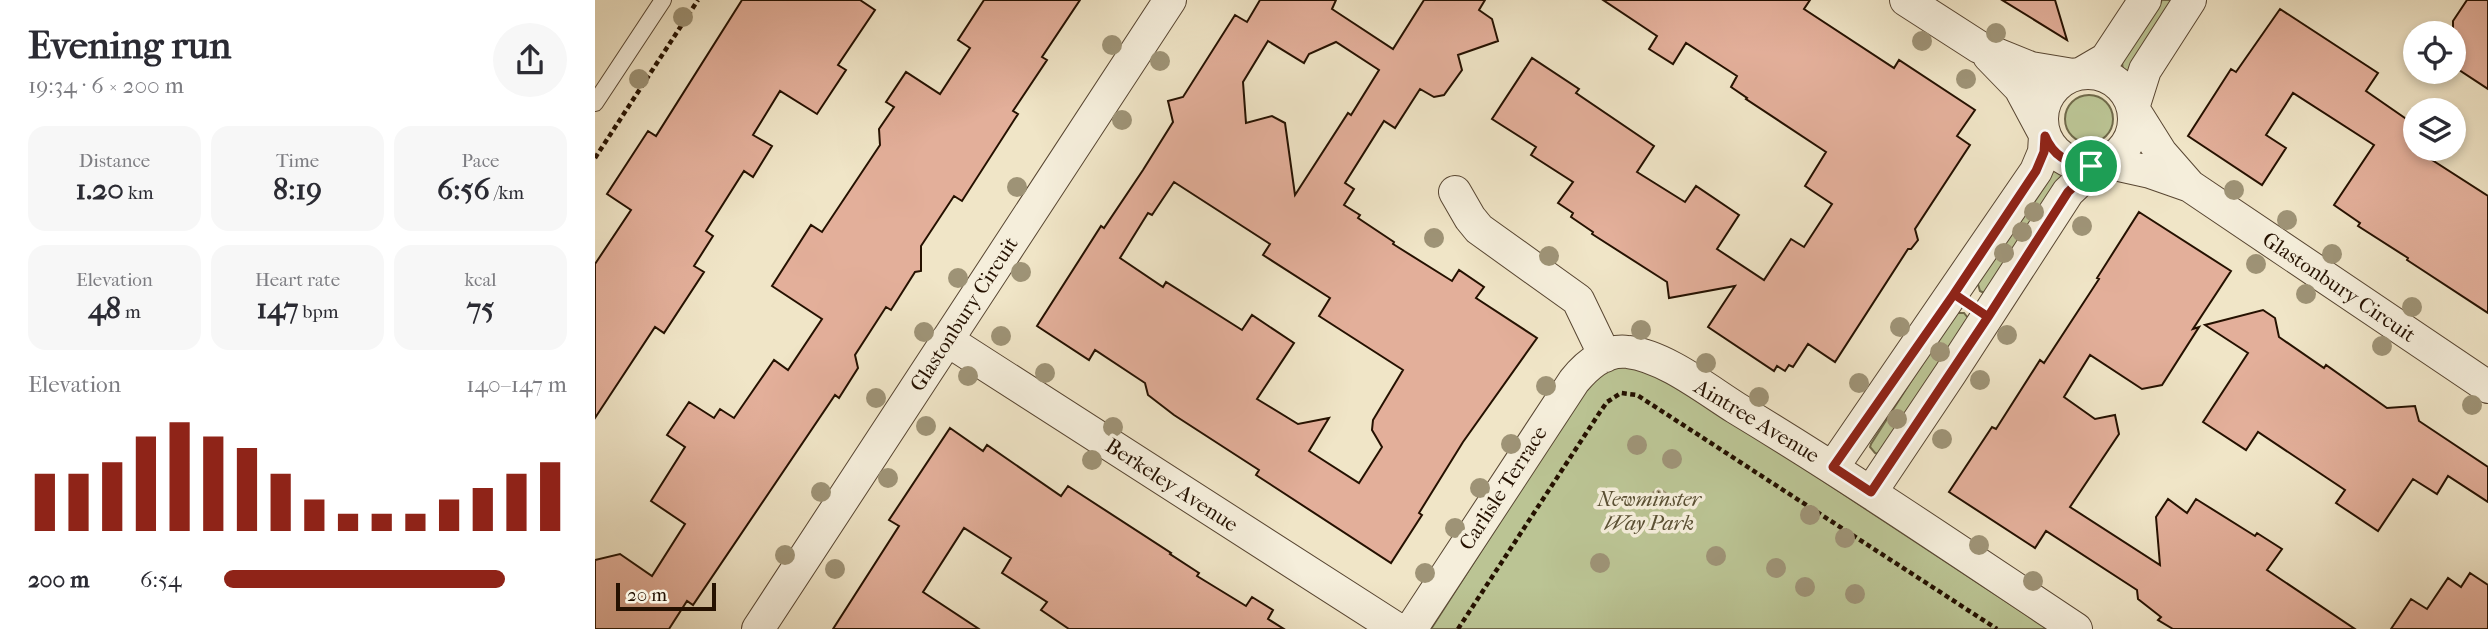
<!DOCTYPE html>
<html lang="en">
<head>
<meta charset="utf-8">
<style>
	:root { --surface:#fff; --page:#f7f7f7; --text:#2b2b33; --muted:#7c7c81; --accent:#8f2418 }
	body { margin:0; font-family:"IM FELL French Canon",serif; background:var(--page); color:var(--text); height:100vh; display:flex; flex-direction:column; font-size:26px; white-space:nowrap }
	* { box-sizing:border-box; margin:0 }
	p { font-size:23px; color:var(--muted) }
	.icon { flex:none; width:38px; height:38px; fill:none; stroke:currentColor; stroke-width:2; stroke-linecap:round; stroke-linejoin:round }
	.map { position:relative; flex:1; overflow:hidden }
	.drawer { display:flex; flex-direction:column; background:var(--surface); width:595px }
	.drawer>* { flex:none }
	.controls { position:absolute; left:1808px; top:21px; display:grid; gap:14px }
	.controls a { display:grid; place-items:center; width:63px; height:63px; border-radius:50%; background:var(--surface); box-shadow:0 4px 10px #0003; font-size:35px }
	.scale { position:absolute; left:21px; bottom:18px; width:100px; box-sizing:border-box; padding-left:7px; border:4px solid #251100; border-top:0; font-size:19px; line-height:24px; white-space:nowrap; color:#251100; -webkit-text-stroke:5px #f5eedb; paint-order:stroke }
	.pin { position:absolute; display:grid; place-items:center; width:60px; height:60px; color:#fff; margin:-30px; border:4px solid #fff; border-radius:50%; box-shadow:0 2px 7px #0007 }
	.round { display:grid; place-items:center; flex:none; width:74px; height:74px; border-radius:37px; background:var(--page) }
	.head { display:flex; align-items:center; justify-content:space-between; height:119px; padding:0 28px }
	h1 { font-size:38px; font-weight:800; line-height:52px }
	.stats { display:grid; grid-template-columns:repeat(3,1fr); gap:10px; height:119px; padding:7px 28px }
	.stats div { display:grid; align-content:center; border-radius:18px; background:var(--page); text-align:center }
	.stats b { font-size:30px; font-weight:800 }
	.stats small { font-size:19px; font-weight:400 }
	.stats p { font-size:19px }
	.chart { height:196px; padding:14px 28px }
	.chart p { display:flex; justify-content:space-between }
	.chart svg { width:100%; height:126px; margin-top:7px; stroke:var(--accent); stroke-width:6 }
	ul { padding:0 28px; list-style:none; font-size:23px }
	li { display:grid; grid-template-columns:112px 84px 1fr; align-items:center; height:52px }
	li i { height:18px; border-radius:9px; background:var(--accent) }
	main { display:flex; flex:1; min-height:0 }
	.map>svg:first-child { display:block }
	.green { fill:#bbc494; stroke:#706a4a; stroke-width:2 }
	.building { fill:#e3af9a; stroke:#251100; stroke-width:2; fill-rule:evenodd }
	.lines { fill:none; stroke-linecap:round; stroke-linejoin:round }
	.service-casing { stroke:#584632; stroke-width:18 }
	.minor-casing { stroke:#584632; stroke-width:34 }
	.path { stroke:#251100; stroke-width:4.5; stroke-dasharray:5 3.5; stroke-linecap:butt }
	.service { stroke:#f5eedb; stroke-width:16 }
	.minor { stroke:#f5eedb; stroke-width:32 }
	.tree { fill:#9e9376 }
	.route-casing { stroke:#fff; stroke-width:14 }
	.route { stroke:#8f2418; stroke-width:9 }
	.labels { text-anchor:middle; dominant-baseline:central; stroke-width:7; stroke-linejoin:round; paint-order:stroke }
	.street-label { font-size:21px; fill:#251100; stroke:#f5eedb }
	.park-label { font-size:21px; font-style:italic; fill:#5a5034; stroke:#f5eedb }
</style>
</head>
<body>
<main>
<section class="drawer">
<div class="head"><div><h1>Evening run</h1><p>19:34 · 6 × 200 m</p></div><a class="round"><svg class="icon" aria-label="share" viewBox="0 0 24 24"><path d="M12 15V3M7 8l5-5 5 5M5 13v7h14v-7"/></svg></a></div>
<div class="stats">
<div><p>Distance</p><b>1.20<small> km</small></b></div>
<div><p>Time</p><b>8:19</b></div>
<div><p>Pace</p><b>6:56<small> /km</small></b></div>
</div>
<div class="stats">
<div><p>Elevation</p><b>48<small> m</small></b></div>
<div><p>Heart rate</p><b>147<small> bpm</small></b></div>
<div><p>kcal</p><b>75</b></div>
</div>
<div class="chart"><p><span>Elevation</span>140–147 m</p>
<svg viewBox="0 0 160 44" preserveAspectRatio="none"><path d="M5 44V24M15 44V24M25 44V20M35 44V11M45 44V6M55 44V11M65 44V15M75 44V24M85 44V33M95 44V38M105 44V38M115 44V38M125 44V33M135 44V29M145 44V24M155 44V20"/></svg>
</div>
<ul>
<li><b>200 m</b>6:54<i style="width:82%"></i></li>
</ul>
</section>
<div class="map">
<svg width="1893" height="629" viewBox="0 0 1893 629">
	<rect width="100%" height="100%" fill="#f0e5c7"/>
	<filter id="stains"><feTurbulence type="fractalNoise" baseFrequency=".00286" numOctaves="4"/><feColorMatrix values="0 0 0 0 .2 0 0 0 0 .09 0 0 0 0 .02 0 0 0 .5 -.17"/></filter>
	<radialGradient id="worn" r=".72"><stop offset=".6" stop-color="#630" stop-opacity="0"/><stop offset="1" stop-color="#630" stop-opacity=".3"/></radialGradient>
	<!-- green -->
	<path class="green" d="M1567,0H1588L1538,73L1531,75L1528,71L1527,62Z
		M1470 119a24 24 0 1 1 48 0a24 24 0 1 1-48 0Z
		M1459,170L1464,171L1468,176L1389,293L1385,291L1382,281L1452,173Z
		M1363,313H1369L1373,318L1285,455L1280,453L1275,447L1276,444L1357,317Z
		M1033,361L1075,380L1453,629H836L995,382L1004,371Z"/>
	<!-- building -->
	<path class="building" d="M147,0H265L280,10L243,65L251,70L222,114L185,91L158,135L177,146L158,177L149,171L111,231L118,236L99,266L109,272L69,333L60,327L0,418V264L36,210L12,194L53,131L61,136Z
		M389,0H485L447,57L452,60L418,111L423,114L367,201L359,196L326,246V271L320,272L296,310L291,307L260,355L263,368L244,398L240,395L98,605L92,601L74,629H0V560L25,554L57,576L90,524L56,501L90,447L72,435L94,402L119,418L125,409L139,418L179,360L193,370L227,319L177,286L216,225L227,232L285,145L284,129L299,107L291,102L311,72L345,94L375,48L363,40Z
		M665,0H741L737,9L798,49L829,0H890L884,10L897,19L903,41L863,55L867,70L849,95L839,97L825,89L800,128L789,121L750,183L759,189L749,205L765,215L763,218L799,242L798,244L857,281L864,270L889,287L881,298L942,338L868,442L824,513L827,515L796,563L661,475L664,470L579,415L553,395L550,383L500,350L494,360L442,326L506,226L509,228L548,170L578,122L573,101L588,97L640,15L652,22ZM673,41L709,63L714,54L741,42L784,70L756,115L753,113L700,195L690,123L677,116L651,123L648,82ZM579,182L675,244L668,255L735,298L724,316L808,370L778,420L777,430L787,447L764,483L714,451L734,418L703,424L662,399L699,343L657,315L647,330L571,282L568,287L525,258L553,213L557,215Z
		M1008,0H1215L1209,9L1299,68L1304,60L1380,110L1362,136L1375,145L1320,229L1323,240L1316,249H1313L1240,362L1213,344L1198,367L1194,365L1190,371L1182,366L1179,371L1113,327L1140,286L1074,298L1072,282L997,234L998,232L976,217L978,213L963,203L978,182L936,155L941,147L897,119L937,58L984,89L981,93L1059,146L1042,172L1090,202L1101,186L1144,215L1122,249L1169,280L1196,239L1209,247L1237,204L1210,186L1231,152L1151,99L1152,98L1136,87L1142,76L1091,43L1078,64L1054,49L1062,36Z
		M1407,0H1460L1472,40Z
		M1872,0H1893V89L1858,66V21Z
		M1685,9L1783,73L1771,91L1820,125V149L1893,196V313L1812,260L1813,258L1763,226L1765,223L1739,205L1779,145L1698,93L1671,135L1691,148L1667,185L1593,136L1636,69L1641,72Z
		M1544,212L1636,271L1598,329L1604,327L1567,385L1547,389L1495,355L1469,397L1500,419L1520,415L1524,434L1475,507L1565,565L1561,517L1573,499L1592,513L1601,499L1660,536L1662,533L1687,549L1672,570L1760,629H1578L1563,620L1566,617L1543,599L1542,590L1451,531L1440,548L1354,492L1397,427L1401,429L1445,360L1449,363L1504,279L1502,278Z
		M1668,310L1680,318L1684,337L1729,368L1731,365L1792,408L1820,406L1824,421L1893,467V502L1853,476L1842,494L1818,479L1783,531L1741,503L1750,490L1663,432L1651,450L1608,422L1653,353L1610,325Z
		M355,428L388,451L392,445L466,496L473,486L576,553L575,554L604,573L602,576L651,606L657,597L678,610L673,619L689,629H474L446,610L452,602L407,573L416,558L369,528L328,592L384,629H238L304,526L294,520Z
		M1875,573L1893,585V629H1796L1816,599L1832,609L1853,578L1866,587Z"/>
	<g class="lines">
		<defs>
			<path id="service" d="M0,103L68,0"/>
			<path id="minor" d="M1311,0L1384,47L1436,68L1478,75
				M1394,56L1425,88L1448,131
				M1447 119a46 46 0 1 1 92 0a46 46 0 1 1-92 0Z
				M1487,73L1511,59L1550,0
				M1538,108L1550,70L1595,0
				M1539,110L1566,153L1594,185
				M1510,162L1555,172L1595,186L1893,387
				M860,192L875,218L884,229L983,300L1010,356
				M352,340L802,629
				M1238,467L1441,171L1449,152L1450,136
				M1276,492L1355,374L1473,192L1495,171L1496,166
				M163,629L575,0
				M816,629L979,381C992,365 1011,349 1033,352C1069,356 1111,389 1141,408C1257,478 1368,554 1481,629"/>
		</defs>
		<!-- service casing -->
		<use href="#service" class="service-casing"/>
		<!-- minor casing -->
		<use href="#minor" class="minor-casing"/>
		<!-- path -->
		<path class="path" d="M0,158L103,0
			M863,629L1005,412L1012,402L1026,393L1042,395L1402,629"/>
		<!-- service -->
		<use href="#service" class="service"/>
		<!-- minor -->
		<use href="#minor" class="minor"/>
	</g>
	<!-- trees -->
	<g class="tree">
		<circle cx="88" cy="17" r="10"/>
		<circle cx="1401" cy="33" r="10"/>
		<circle cx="1327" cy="41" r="10"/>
		<circle cx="517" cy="45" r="10"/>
		<circle cx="565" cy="61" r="10"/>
		<circle cx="44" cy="79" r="10"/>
		<circle cx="1371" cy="79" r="10"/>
		<circle cx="527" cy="120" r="10"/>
		<circle cx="422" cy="187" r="10"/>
		<circle cx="1639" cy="190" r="10"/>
		<circle cx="1439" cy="212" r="10"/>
		<circle cx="1692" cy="220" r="10"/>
		<circle cx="1487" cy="226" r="10"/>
		<circle cx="1427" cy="232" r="10"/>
		<circle cx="839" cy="238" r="10"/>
		<circle cx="1409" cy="253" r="10"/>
		<circle cx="1737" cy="254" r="10"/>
		<circle cx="954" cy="256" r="10"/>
		<circle cx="1661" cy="264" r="10"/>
		<circle cx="426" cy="272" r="10"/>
		<circle cx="363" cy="278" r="10"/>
		<circle cx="1711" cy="294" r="10"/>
		<circle cx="1817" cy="307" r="10"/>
		<circle cx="1305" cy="327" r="10"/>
		<circle cx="1046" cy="330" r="10"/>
		<circle cx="329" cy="332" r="10"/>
		<circle cx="1412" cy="335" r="10"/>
		<circle cx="406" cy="336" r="10"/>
		<circle cx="1787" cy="346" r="10"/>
		<circle cx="1345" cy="352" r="10"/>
		<circle cx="1111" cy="363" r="10"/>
		<circle cx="450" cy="373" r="10"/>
		<circle cx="373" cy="376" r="10"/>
		<circle cx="1385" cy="380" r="10"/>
		<circle cx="1264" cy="383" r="10"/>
		<circle cx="951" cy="386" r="10"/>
		<circle cx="1164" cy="397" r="10"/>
		<circle cx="281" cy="398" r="10"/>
		<circle cx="1877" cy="405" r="10"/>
		<circle cx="1302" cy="419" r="10"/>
		<circle cx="331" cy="426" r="10"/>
		<circle cx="518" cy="427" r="10"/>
		<circle cx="1347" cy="439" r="10"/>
		<circle cx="916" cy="444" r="10"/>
		<circle cx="1042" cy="445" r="10"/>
		<circle cx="1077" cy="459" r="10"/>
		<circle cx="497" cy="460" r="10"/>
		<circle cx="293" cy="478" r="10"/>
		<circle cx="885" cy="488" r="10"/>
		<circle cx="226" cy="492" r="10"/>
		<circle cx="1064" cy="499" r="10"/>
		<circle cx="1215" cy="515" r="10"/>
		<circle cx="860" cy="528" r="10"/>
		<circle cx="1250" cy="538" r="10"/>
		<circle cx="1384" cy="545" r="10"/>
		<circle cx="190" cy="555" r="10"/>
		<circle cx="1121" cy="556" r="10"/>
		<circle cx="1005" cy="563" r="10"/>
		<circle cx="1181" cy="568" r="10"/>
		<circle cx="240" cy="569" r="10"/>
		<circle cx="830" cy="573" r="10"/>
		<circle cx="1438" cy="581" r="10"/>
		<circle cx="1210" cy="587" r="10"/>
		<circle cx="1260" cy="594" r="10"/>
	</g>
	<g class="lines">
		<defs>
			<path id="route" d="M1496,166L1495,171L1473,192L1393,317L1359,294L1238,467L1276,492L1393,317L1359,294L1441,171L1449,152L1450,136C1458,156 1475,165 1496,166"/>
		</defs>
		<!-- route casing -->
		<use href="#route" class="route-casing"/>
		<!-- route -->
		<use href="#route" class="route"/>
	</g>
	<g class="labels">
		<!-- street labels -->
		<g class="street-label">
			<text transform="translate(1744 287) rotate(34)">Glastonbury Circuit</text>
			<text transform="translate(369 314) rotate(-57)">Glastonbury Circuit</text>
			<text transform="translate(1162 421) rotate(31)">Aintree Avenue</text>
			<text transform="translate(577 485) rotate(33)">Berkeley Avenue</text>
			<text transform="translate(908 488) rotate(-57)">Carlisle Terrace</text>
		</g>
		<!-- park labels -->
		<g class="park-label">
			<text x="1054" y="499">Newminster<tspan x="1054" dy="24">Way Park</tspan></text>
		</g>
	</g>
	<rect width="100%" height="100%" filter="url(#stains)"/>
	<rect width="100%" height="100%" fill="url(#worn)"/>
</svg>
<div class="controls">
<a><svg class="icon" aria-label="locate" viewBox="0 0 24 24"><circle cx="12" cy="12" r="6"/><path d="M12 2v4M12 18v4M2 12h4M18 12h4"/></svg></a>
<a><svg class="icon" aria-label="layers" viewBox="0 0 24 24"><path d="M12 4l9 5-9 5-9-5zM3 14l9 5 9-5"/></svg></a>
</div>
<div class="scale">20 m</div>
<div class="pin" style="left:1496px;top:166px;background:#1e9e55"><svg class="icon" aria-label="arrive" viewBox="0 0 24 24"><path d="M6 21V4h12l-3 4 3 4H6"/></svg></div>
</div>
</main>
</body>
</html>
